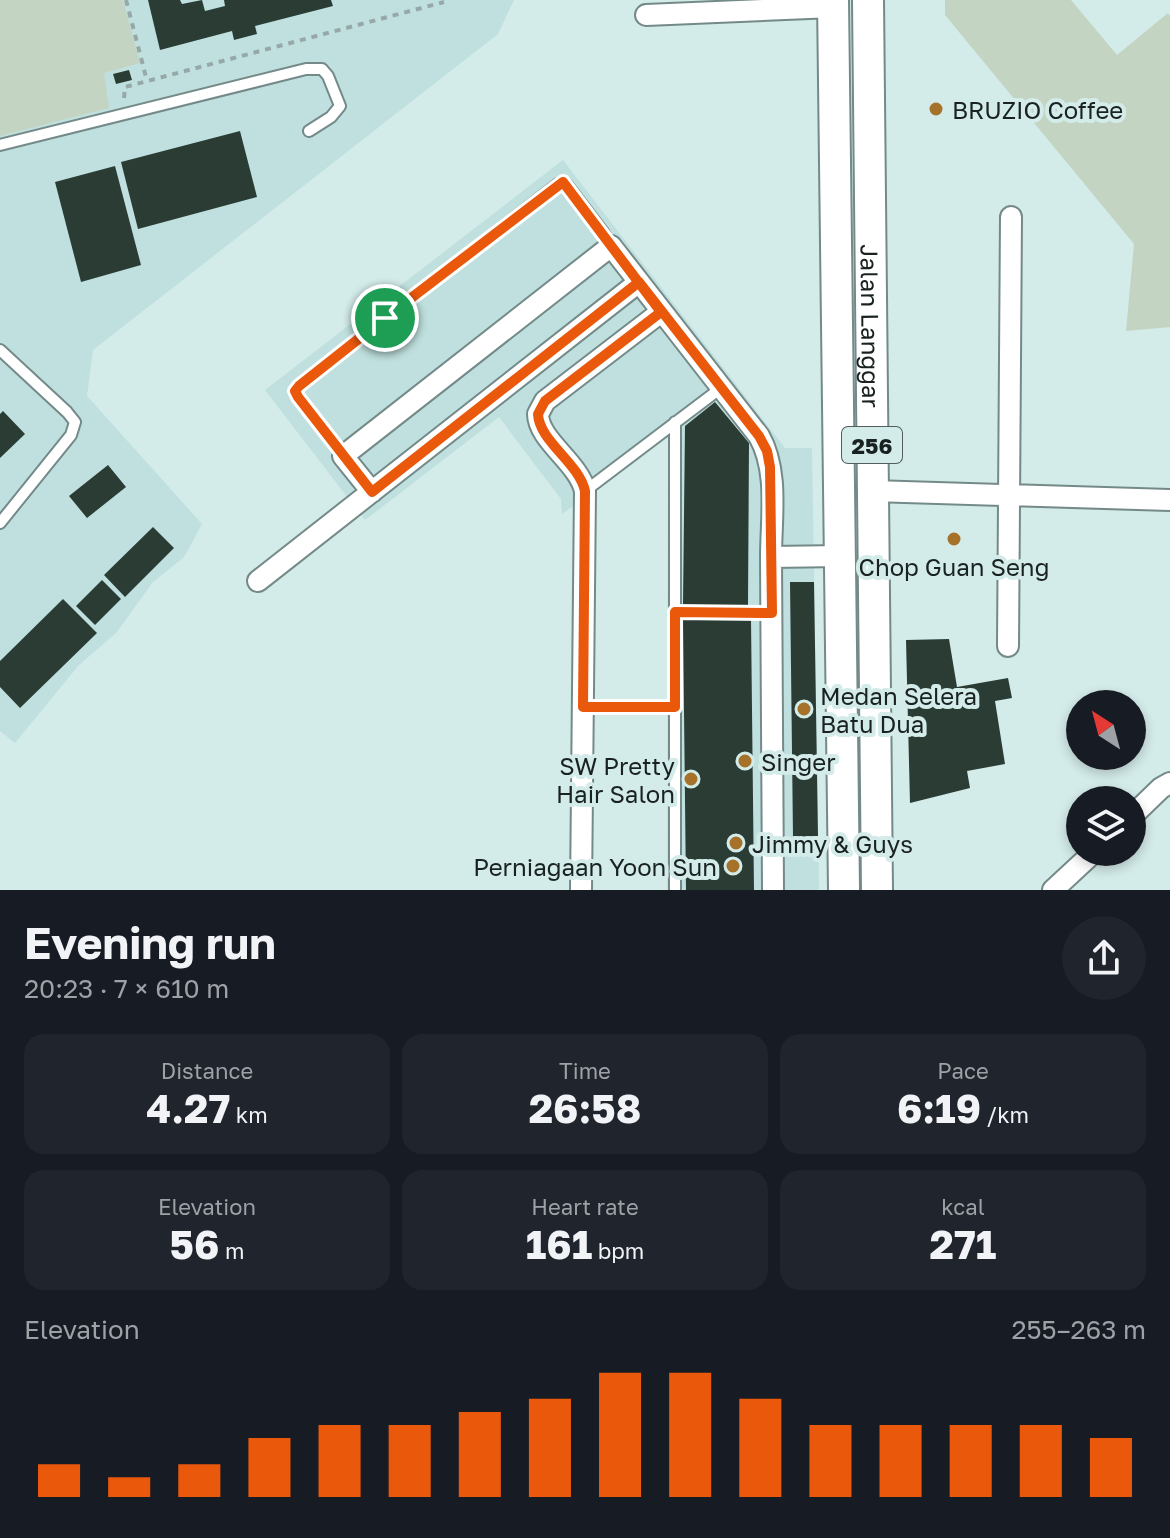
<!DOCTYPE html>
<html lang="en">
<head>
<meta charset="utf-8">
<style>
	:root { --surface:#171b24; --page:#20242c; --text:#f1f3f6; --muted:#9ea1a6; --accent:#ea580c }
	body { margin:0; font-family:"Golos Text",sans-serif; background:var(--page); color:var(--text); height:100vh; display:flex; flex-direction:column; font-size:30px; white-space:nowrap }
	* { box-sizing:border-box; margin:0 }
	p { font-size:26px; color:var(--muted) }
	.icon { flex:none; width:44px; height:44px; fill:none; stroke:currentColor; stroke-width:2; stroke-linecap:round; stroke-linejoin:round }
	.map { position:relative; height:890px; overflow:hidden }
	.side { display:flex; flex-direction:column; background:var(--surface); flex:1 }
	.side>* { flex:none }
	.needle { width:52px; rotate:324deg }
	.buttons { position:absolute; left:1066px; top:690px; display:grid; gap:16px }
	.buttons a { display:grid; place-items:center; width:80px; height:80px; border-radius:50%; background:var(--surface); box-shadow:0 4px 12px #0003; font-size:40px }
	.pin { position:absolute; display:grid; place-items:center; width:68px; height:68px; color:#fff; margin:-34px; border:4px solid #fff; border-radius:50%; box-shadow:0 2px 8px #0007 }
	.round { display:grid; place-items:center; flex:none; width:84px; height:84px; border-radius:42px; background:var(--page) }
	.headline { display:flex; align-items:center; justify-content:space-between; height:136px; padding:0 24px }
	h1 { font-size:44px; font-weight:700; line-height:60px }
	.metrics { display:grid; grid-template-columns:repeat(3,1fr); gap:12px; height:136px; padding:8px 24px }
	.metrics div { display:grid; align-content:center; border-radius:20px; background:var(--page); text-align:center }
	.metrics b { font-size:40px; font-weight:700 }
	.metrics small { font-size:22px; font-weight:400 }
	.metrics p { font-size:22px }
	.chart { height:224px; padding:16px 24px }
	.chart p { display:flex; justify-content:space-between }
	.chart svg { width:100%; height:144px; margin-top:8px; stroke:var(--accent); stroke-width:6 }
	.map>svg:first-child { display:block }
	.built { fill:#bfe0de }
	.green { fill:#c3d4c2 }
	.building { fill:#2b3c35 }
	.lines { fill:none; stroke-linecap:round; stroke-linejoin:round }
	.lane-casing { stroke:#748a89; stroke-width:14 }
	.street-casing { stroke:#748a89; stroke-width:24 }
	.primary-casing { stroke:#748a89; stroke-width:34 }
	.path { stroke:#96a9a8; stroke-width:4; stroke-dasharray:6 6; stroke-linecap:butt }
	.lane { stroke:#fff; stroke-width:10 }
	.street { stroke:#fff; stroke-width:20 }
	.primary { stroke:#fff; stroke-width:30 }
	.route-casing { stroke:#fff; stroke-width:16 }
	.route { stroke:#ea580c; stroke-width:10 }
	.poi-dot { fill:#a6722a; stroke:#d3ebe9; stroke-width:3 }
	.labels { text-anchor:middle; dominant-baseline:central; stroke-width:8; stroke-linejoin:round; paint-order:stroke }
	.shield { fill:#d3ebe9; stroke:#515e5d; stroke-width:2 }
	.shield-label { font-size:22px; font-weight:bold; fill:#192121 }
	.poi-label { font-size:24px; fill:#192121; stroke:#d3ebe9; text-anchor:start }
	.street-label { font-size:24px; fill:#192121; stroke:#d3ebe9 }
</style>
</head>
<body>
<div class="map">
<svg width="1170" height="890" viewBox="0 0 1170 890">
	<rect width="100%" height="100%" fill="#d3ebe9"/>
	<!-- built -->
	<path class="built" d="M0,0H514L498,34L93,350L87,396L202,524L184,557L153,582L116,633L79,665L15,743L0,731Z
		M563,160L785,448H812L819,890H667L668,437L562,514L561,499L499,417L365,520L265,390Z"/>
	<!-- green -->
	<path class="green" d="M0,0H123L140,63L104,73L109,108L0,136Z
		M945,0H1071L1117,55L1168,13L1170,16V327L1126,331L1134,244L945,15Z"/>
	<!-- building -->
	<path class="building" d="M148,0H180L182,4L202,0L205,11L225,6L224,0H331L333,6L255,26L257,34L234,40L232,31L160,50Z
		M129,70L132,80L116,84L113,74Z
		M240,131L257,197L138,229L121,162Z
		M115,166L141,265L81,282L55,182Z
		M715,402L749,443L748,605H683L685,426Z
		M3,411L25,434L0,458V414Z
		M108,465L126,487L87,518L69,496Z
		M153,527L174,548L125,597L104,575Z
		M102,580L121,599L95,625L76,606Z
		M790,582H814L818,836L793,837Z
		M63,599L97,633L20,708L0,687V661Z
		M751,619L754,890H686L683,620Z
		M949,639L957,687L1008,678L1012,698L995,701L1005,764L967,771L970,788L910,803L906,640Z"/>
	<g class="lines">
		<defs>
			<path id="lane" d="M0,145L306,69H322L328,76L340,106L331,117L309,131
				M0,350L67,412L75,422L71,435L0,523
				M343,456L298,397L295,391L299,386L558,184L563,182L567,185L603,232L611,246
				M585,491L721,388
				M675,612L772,613
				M583,707H675
				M675,890V422"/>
			<path id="street" d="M646,15L833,7
				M872,491L1170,500
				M372,492L343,456L611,246L759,436C779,471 771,518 771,557L841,556
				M771,557L773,890
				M258,581L639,282
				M1008,646L1011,217
				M1132,816L1161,788L1170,783
				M581,890L585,491C579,463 538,440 538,414L545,401L661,312
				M1053,890L1094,852"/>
			<g id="primary">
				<path d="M833,0L844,890"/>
				<path id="s1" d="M868,0L877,890"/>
			</g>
		</defs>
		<!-- lane casing -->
		<use href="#lane" class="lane-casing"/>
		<!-- street casing -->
		<use href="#street" class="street-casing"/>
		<!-- primary casing -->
		<use href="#primary" class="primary-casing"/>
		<!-- path -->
		<path class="path" d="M126,0L147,81
			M124,98L125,87L444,2"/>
		<!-- lane -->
		<use href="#lane" class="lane"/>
		<!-- street -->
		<use href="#street" class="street"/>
		<!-- primary -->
		<use href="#primary" class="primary"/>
	</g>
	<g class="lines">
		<defs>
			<path id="route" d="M385,318L563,182L661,312L545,401L538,414C539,441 579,463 585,491L583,707H675V612L772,613L770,467L767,451L759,436L639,282L372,492L298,397L295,391L299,386L385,318"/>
		</defs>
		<!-- route casing -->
		<use href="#route" class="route-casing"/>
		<!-- route -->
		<use href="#route" class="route"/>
	</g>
	<!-- markers -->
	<g class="poi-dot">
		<circle cx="936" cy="109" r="8"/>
		<circle cx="954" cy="539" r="8"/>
		<circle cx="804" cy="709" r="8"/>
		<circle cx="745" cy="761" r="8"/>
		<circle cx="691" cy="779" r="8"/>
		<circle cx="736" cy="843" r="8"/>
		<circle cx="733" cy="866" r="8"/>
	</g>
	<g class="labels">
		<!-- shield labels -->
		<rect class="shield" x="842" y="427" width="60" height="36" rx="6"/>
		<g class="shield-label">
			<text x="872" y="445">256</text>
		</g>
		<!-- poi labels -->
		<g class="poi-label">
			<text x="952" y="109">BRUZIO Coffee</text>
			<text x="954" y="566" text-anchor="middle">Chop Guan Seng</text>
			<text x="820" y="695">Medan Selera<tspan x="820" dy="28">Batu Dua</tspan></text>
			<text x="761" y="761">Singer</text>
			<text x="675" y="765" text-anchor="end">SW Pretty<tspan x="675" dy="28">Hair Salon</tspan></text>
			<text x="752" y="843">Jimmy &amp; Guys</text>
			<text x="717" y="866" text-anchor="end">Perniagaan Yoon Sun</text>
		</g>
		<!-- street labels -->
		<g class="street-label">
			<text stroke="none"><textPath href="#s1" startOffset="326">Jalan Langgar</textPath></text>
		</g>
	</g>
</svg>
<div class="buttons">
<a><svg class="needle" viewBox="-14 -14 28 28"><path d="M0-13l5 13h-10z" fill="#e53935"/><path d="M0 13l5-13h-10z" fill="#9ea1a6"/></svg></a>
<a><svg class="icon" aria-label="layers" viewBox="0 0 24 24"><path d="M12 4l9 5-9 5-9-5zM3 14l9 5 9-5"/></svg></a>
</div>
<div class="pin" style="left:385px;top:318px;background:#1e9e55"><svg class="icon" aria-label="arrive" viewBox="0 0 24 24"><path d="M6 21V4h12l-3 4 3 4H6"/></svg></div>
</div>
<section class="side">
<div class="headline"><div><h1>Evening run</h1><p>20:23 · 7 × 610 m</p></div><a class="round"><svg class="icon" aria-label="share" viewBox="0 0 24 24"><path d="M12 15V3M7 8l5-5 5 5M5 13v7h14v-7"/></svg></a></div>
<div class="metrics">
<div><p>Distance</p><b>4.27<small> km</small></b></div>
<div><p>Time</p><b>26:58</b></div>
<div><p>Pace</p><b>6:19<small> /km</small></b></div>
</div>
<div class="metrics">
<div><p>Elevation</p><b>56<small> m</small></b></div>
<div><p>Heart rate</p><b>161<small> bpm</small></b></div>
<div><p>kcal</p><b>271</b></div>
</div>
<div class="chart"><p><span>Elevation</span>255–263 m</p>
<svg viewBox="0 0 160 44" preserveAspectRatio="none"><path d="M5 44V34M15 44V38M25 44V34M35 44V26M45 44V22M55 44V22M65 44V18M75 44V14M85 44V6M95 44V6M105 44V14M115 44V22M125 44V22M135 44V22M145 44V22M155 44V26"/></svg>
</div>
</section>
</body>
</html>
